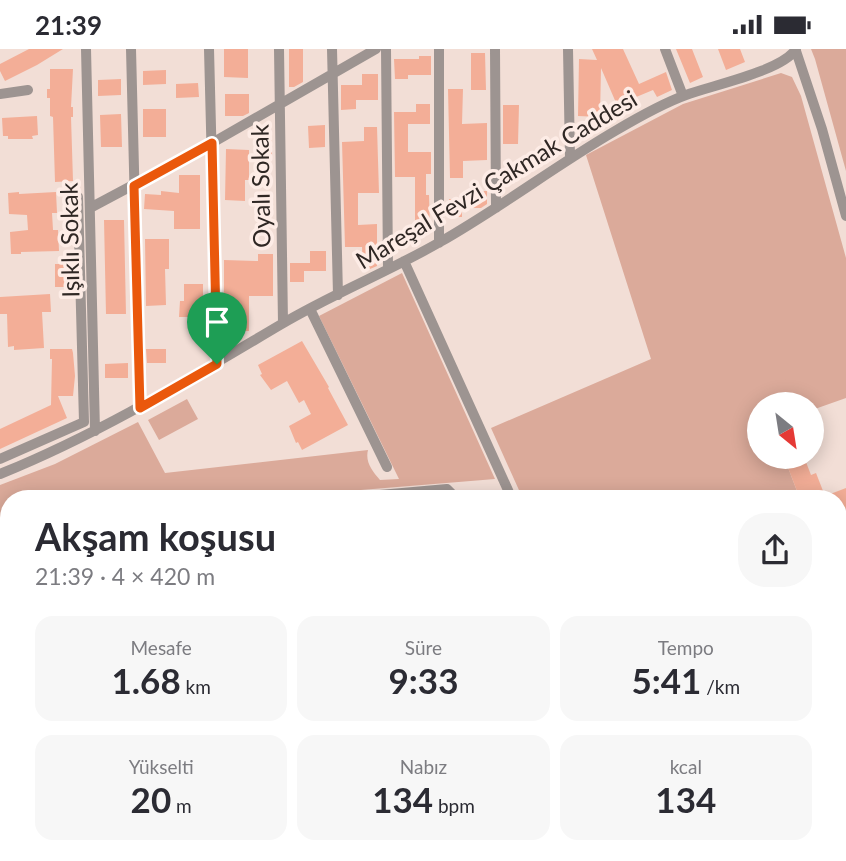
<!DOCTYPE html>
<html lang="tr">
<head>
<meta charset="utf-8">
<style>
	:root { --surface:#fff; --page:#f7f7f7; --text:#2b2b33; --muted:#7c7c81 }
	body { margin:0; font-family:Lato,sans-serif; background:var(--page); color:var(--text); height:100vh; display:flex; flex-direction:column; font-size:26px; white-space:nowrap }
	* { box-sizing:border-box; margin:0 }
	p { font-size:23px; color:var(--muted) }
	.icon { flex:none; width:38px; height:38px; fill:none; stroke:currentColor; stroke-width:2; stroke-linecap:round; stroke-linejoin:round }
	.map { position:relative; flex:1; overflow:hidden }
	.panel { position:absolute; left:0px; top:441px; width:847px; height:371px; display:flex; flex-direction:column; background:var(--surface); border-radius:28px 28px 0 0; box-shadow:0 4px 18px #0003 }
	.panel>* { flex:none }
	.needle { width:46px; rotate:150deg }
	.fabs { position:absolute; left:747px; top:343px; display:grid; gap:14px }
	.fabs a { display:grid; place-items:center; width:77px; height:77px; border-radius:50%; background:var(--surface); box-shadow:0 4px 18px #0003; font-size:35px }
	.pin { position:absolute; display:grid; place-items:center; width:60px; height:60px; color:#fff; margin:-72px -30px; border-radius:50% 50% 50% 0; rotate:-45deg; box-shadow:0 0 7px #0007 }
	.pin .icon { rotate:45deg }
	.round { display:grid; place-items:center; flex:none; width:74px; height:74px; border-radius:28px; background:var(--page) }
	.headline { display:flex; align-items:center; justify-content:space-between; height:119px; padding:0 35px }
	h1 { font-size:38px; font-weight:700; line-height:52px }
	.stats { display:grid; grid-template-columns:repeat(3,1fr); gap:10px; height:119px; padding:7px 35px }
	.stats div { display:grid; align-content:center; border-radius:18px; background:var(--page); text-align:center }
	.stats b { font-size:35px; font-weight:700 }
	.stats small { font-size:19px; font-weight:400 }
	.stats p { font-size:19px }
	.status { display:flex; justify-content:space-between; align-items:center; height:49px; padding:0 35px; background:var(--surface); direction:ltr }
	.status svg { height:19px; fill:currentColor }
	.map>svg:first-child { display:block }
	.green { fill:#dbaa9a }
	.building { fill:#f3ae97 }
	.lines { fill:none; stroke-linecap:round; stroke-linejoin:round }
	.minor { stroke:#9d9491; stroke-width:10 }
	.route-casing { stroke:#fff; stroke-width:14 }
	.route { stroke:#ea580c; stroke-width:9 }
	.labels { text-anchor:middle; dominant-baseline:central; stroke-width:7; stroke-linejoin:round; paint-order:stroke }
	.street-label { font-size:24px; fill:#2f2724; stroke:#fdece6 }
</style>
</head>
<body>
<div class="status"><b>21:39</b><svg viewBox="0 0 49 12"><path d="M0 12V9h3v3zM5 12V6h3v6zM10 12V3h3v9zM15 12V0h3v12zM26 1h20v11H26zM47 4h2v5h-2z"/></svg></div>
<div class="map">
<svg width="846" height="812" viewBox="0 0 846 812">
	<rect width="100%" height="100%" fill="#f2ded6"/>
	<!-- green -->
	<path class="green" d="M811,0H846V122L815,10Z
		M781,24L792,28L801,47L846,209V349L812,361V355H760V408H784L800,450H523L491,379L651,310L586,106L683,55Z
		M402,224L495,430L251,450H9V470H0V436L55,415L138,373L165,424L368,401C365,413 372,422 380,431L399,430L319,267Z
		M187,350L198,370L159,391L148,371Z
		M846,460V812H680L676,803H838V463Z"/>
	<!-- building -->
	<path class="building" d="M29,0H63L37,16L5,32L0,22V15Z
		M224,0H248V29L224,28Z
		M289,0H303V33L294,38H289Z
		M592,0H623L639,35L666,23L672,41L657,48L653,41L617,56L601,19L600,68L578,67L579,10L597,11Z
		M676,0H692L703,28L690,34Z
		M718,0H740L745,13L726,21Z
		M471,4H485L486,41H471Z
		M419,7H431V26H408V30H395L394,10H419Z
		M50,20H73L71,58H73V68H71L73,132L55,133L53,68L50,67V49H47V40H50Z
		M166,21V35L143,36V22Z
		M362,25H378V51H356V60L341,61V36H362Z
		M121,30V46L98,47V31Z
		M198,34L199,48L176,49V35Z
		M448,40H463L462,75L487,74V111L463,112V129H450Z
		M225,45H249V64L243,67H225Z
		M416,55H430V75H408V103H431V125H426V146H429L430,182L415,183V128H395L394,63H416Z
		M503,56H519L518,95H503Z
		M143,60H166V88H143Z
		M121,65L122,98H101L100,66Z
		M37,67L38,86L32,87L33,90H8V87H3L2,69Z
		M325,76V98L309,99L308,77Z
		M364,78H377L379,144H358V176L377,175V217L370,220H363L362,198H345L342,93L364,92Z
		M254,90H272V106H254Z
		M226,100L249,101V131H245V152L225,151Z
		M179,126H200V180H174V162L144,160L145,145L161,146V142L179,144Z
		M472,142H487V155L481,159H462V168H449V150H472Z
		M19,143V145L56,143L57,164H52L53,181H58L59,202L21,203V205H11L10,183L28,181L27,166L9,165L8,144Z
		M104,171H124L126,265H106Z
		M145,190H169V220H165L166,256L146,257Z
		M310,202H326V222H304V233H290V214H310Z
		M258,205H273V247H249V282H240V288H227V246H224V211L258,212Z
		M55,215H72L73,238H55Z
		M184,235H203V268H179L180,252H184Z
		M50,245L51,263H42L44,299L14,301V297L8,298L7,265H0V248Z
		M302,292L329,338L328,339L348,376L302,401L298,393L296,394L289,377L311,365L304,351L299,354L287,332L271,341L260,326L262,325L258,316Z
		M50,300H72L73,304L75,327L73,347H58L67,369L0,400V380L51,356L52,310H50Z
		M146,300H166V314H147Z
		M128,314V329H105V315Z
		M784,408H804L811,426L816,424L825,447L846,439V460L838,463V450H800Z
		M0,487L9,506V539L0,521Z
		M9,741V795L0,789V751Z
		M25,803H71L75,812H14Z
		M400,803H419L423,812H380Z
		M438,803H481L485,812H442Z
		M601,803H639L620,812H598L595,806Z"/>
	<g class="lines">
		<!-- minor -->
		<path class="minor" d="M86,0L95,382
			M131,0L140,360
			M209,0L217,315
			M279,0L283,274
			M332,0L338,246
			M386,0L388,220
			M439,0V194
			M495,0L496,159
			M568,0L570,108
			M665,0L683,47
			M796,2L822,80L846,167
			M0,45L28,41
			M90,159L212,94L376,0
			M404,212L512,450
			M310,260L387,418
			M0,410L84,373L78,148
			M0,425C101,384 187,331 280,276C332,245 388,223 440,193C500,159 555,117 615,82C637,69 661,55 686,46C713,36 782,22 796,0
			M335,450L447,440L457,450
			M0,590L9,611
			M0,657L9,658
			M0,729L9,728
			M92,803L96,812
			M152,803H158
			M665,803L669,812
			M181,812L207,803"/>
	</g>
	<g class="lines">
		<defs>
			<path id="route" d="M212,94L217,315L140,359L134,137Z"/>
		</defs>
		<!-- route casing -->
		<use href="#route" class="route-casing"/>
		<!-- route -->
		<use href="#route" class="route"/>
	</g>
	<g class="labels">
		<!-- street labels -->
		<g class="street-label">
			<text transform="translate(496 130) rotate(-31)">Mareşal Fevzi Çakmak Caddesi</text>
			<text transform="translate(260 137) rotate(-91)">Oyalı Sokak</text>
			<text transform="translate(69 191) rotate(-91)">Işıklı Sokak</text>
		</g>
	</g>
</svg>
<div class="fabs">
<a><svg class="needle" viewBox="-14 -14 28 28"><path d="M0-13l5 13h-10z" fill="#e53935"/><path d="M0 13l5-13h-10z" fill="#7c7c81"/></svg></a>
</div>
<div class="pin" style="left:217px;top:315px;background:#1e9e55"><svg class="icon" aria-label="arrive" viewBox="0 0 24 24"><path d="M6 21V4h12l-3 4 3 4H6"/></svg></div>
<section class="panel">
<div class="headline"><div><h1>Akşam koşusu</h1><p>21:39 · 4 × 420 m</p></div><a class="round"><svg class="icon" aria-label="share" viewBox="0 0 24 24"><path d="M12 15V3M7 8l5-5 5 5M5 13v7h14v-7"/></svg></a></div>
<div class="stats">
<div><p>Mesafe</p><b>1.68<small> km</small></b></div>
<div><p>Süre</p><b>9:33</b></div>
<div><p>Tempo</p><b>5:41<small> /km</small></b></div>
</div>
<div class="stats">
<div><p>Yükselti</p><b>20<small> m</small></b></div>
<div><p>Nabız</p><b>134<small> bpm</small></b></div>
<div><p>kcal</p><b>134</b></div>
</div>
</section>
</div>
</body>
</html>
